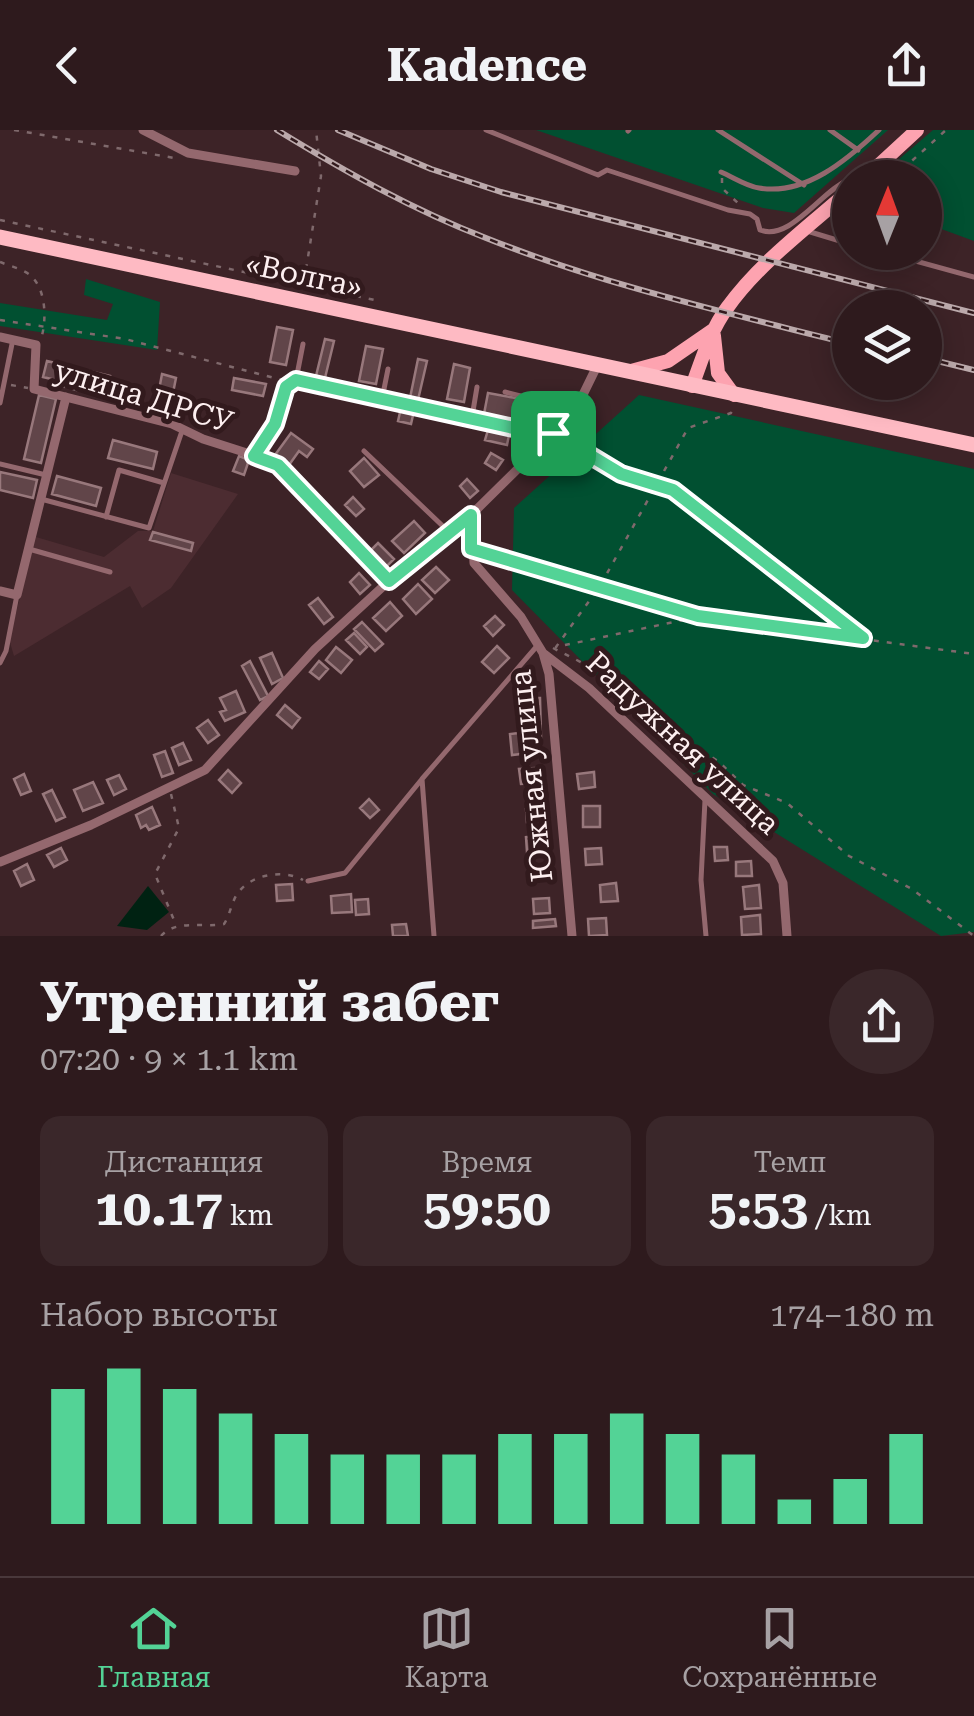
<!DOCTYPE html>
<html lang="ru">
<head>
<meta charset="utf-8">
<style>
	:root { --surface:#2e1a1d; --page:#3a272a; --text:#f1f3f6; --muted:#a7a1a4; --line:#49383b; --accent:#53d396 }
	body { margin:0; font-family:"Roboto Serif",serif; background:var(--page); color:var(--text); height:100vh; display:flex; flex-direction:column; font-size:38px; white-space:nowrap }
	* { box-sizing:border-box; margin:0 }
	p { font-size:32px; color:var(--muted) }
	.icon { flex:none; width:55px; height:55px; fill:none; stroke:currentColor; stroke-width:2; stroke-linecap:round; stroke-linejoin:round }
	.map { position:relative; height:806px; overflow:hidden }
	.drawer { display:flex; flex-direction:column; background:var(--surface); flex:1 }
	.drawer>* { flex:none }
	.needle { width:65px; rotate:1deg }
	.buttons { position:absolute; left:832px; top:30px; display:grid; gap:20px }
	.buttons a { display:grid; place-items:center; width:110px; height:110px; border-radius:50%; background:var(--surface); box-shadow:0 5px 25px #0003,0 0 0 2px var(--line); font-size:50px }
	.pin { position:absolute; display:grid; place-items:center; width:85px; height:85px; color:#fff; margin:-42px; border-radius:20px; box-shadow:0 5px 15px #0006 }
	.round { display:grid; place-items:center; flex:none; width:105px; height:105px; border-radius:52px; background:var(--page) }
	.overview { display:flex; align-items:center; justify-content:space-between; height:170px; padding:0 40px }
	h1 { font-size:55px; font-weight:700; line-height:75px }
	.metrics { display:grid; grid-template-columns:repeat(3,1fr); gap:15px; height:170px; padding:10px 40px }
	.metrics div { display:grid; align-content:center; border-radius:20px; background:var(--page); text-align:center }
	.metrics b { font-size:50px; font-weight:700 }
	.metrics small { font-size:28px; font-weight:400 }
	.metrics p { font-size:28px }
	.chart { height:280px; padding:20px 40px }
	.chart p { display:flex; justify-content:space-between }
	.chart svg { width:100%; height:180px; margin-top:10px; stroke:var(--accent); stroke-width:6 }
	header { display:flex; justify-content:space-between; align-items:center; height:130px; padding:0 40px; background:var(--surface); font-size:45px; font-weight:700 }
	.tab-bar { display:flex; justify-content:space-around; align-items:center; height:140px; border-top:2px solid var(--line); background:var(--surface); font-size:28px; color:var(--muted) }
	.tab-bar a { display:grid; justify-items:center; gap:5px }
	.tab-bar .active { color:var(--accent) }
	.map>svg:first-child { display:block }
	.built { fill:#4c2c31 }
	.green { fill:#015031 }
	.water { fill:#002212 }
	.building { fill:#614549; stroke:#98787c; stroke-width:2.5 }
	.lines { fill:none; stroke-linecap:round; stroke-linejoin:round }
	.path { stroke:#7f696c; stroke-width:2.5; stroke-dasharray:5 8; stroke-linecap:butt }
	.service { stroke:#94686e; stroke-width:5 }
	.minor { stroke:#94686e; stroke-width:9 }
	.primary { stroke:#fda3b0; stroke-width:14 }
	.trunk { stroke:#febac3; stroke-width:15 }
	.rail-casing { stroke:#bba9ab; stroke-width:6 }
	.rail { stroke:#321a1d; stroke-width:2.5; stroke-dasharray:8; stroke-linecap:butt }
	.route-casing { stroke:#fff; stroke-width:20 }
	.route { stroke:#53d396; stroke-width:12 }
	.labels { text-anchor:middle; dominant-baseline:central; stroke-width:10; stroke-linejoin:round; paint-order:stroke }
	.street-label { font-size:30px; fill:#fdeff0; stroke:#321a1d }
</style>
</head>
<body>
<header><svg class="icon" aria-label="back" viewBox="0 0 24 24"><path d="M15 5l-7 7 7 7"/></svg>Kadence<svg class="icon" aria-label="share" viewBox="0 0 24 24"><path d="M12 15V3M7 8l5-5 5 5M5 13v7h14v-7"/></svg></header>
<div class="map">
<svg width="974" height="806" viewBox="0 0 974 806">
	<rect width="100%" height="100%" fill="#3d2327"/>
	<!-- built -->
	<path class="built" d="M171,343L238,364L171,458L142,478L130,456L14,526L9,509L36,407L104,427L138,401H153Z"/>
	<!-- green -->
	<path class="green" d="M536,0H888L794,83L763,78Z
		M933,0H974V111L925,93V48L878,47Z
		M86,149L160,172L157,220L0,196V173L107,190L113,174L84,165Z
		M639,265L974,339V802L941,806L713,664L512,460L514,378Z"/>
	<!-- water -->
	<path class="water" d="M148,756L169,782L147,800L117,796Z"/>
	<!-- building -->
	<path class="building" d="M277,197L293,200L286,235L270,232Z
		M325,209L334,211L324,252L315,250Z
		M366,216L383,219L376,254L359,251Z
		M418,229L427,231L418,270L410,268Z
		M47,231L110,246L106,262L43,247Z
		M454,234L470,238L464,272L447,269Z
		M162,244L176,248L173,263L159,260Z
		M234,248L266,254L263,266L232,260Z
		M488,263L521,269L517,290L484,284Z
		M39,265L56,269L41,333L24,329Z
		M401,278L414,281L411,294L398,291Z
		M488,300L509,305L507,315L485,310Z
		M291,303L313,319L307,327L299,321L289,335L275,325Z
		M113,310L157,322L153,339L108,328Z
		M491,323L503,330L496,340L485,333Z
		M239,326L249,330L244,345L233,341Z
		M364,328L379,345L364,357L350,341Z
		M0,342L37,350L33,368L0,360Z
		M57,346L101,358L96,376L52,364Z
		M467,349L478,361L470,368L460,356Z
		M353,367L364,379L356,386L345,375Z
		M414,391L425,403L404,423L392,411Z
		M153,402L193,413L191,421L150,410Z
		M378,413L394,429L383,440L367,424Z
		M436,437L449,450L435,463L422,450Z
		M359,443L370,455L360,464L350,452Z
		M418,454L432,469L416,484L403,469Z
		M318,468L333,487L324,494L309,475Z
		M390,472L402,486L386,501L373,488Z
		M495,486L504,495L493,506L484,496Z
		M362,492L383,514L375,521L354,499Z
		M354,503L367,517L360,524L346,510Z
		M497,516L509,528L494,543L482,532Z
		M336,517L352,530L341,543L326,530Z
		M272,523L283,548L272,554L260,528Z
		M250,531L268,566L260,570L242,536Z
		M319,531L328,539L319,549L310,542Z
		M236,561L245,582L225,591L220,582L226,580L220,568Z
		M531,568H540L541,608H532Z
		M285,575L300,588L292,598L277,585Z
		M208,590L219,605L208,613L197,598Z
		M528,602L530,623L512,625L510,604Z
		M183,613L191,630L179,635L172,618Z
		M165,621L173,643L162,647L154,625Z
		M535,638L536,653L521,654L519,639Z
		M228,640L241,653L232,663L219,650Z
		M594,642L595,657L579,659L577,644Z
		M24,644L31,661L21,665L14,649Z
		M119,645L126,659L114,665L107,650Z
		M93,652L103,673L83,681L74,660Z
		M52,660L65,687L56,691L43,664Z
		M369,669L379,680L370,688L360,678Z
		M583,676H600V697H583Z
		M152,677L160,695L149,700L146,695L141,698L136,685Z
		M542,677L543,690L527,692L526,679Z
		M546,705L547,721L527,722L526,707Z
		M714,717H727L728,730L715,731Z
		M61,718L67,730L54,737L47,725Z
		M601,718L602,734L586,735L585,719Z
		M751,731L752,746H736V732Z
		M27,734L34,750L21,756L14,741Z
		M616,753L618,771L601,772L600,755Z
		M292,754L293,770L277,771L276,755Z
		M759,755L761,778L745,779L743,757Z
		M351,764L352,782L332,783L331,766Z
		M549,768L550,783L534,784L533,769Z
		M368,769L369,784L356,785L355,770Z
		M760,785L761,804L742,805L741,787Z
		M606,788L607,805L589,806L588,789Z
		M555,789L556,796L533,798V791Z
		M406,794L408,806H393L392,795Z"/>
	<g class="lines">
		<!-- path -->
		<path class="path" d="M14,0L180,29
			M722,48V58L742,77
			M893,48L946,0
			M0,90L375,170
			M0,132C9,136 24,139 31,146C46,159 47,190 41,209
			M304,152L321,46L316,0
			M0,190L125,209L282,250
			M11,255L28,258
			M60,256L102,266
			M563,309L621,344L673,360L862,507
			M482,422L698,487L974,524
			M697,487L556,517L600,456L688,298L731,283L732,277
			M553,518L624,554L693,616L718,631L743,655L787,673L849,726L912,759L974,806
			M171,664L179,698L155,744L176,795
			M161,806C176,789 202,798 224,794C230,785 231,774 237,764C251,744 283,739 303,750"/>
		<!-- service -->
		<path class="service" d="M486,0L598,45L607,40L728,80L750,84L757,89L760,100C790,112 822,60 850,49
			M718,0L804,55
			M830,0L858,20
			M628,1L629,0
			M721,42C733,47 746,56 759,58C805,66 847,30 879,0
			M807,101L850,114
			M883,122L974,147
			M296,250L303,214
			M505,262L573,279
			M382,269L388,239
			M0,273L13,209
			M472,287L477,257
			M364,321L449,402
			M0,334L46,345
			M41,369L149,398L182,301
			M106,387L119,340L164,353
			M29,419L110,442
			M0,533L6,521L17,465
			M705,670L701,750L706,806
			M308,751L345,743L422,649
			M434,806L422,649L537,516"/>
		<!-- minor -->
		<path class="minor" d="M143,0L188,23L295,41
			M0,207L36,215L34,259L172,294L203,309L272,331L304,360L389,451
			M254,326L275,294L287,257L296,250L551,306
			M471,385L474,433L521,487L543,523L549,544L572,806
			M0,461L17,465L66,267
			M543,523L589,558L773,731L783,753L787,806
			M0,732L91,695L205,640L315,519L389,451L471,385L551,306L576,279L597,236"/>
		<!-- primary -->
		<path class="primary" d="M865,48L917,0
			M714,206L718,243L734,265
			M631,241L668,231L713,200
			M692,256C702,230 710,201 727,178C759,133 808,97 850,60"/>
		<!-- trunk -->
		<path class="trunk" d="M0,107L974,315"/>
		<defs>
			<path id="rail" d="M277,0C344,41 413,80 486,108C603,155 728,183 850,214
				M338,0L431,39L501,62L974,183
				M925,228L974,240"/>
		</defs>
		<!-- rail casing -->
		<use href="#rail" class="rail-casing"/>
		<!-- rail -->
		<use href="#rail" class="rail"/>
	</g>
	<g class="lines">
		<defs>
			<path id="route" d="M296,250L550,306L553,303L621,344L673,360L863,508L698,486L471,419V385L389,451L278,335L254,326L275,294L286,257Z"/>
		</defs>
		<!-- route casing -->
		<use href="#route" class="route-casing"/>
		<!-- route -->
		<use href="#route" class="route"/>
	</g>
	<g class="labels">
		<!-- street labels -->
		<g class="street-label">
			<text transform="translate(304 145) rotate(12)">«Волга»</text>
			<text transform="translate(144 266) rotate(17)">улица ДРСУ</text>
			<text transform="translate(683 613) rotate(43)">Радужная улица</text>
			<text transform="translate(531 646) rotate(-96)">Южная улица</text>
		</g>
	</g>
</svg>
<div class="buttons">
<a><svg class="needle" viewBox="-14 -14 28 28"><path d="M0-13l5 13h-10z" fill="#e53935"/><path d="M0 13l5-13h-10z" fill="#a7a1a4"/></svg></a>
<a><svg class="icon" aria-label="layers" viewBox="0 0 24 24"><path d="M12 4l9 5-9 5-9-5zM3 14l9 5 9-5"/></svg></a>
</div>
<div class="pin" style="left:553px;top:303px;background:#1e9e55"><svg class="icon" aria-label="arrive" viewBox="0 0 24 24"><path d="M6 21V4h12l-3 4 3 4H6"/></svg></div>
</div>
<section class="drawer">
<div class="overview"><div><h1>Утренний забег</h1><p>07:20 · 9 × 1.1 km</p></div><a class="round"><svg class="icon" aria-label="share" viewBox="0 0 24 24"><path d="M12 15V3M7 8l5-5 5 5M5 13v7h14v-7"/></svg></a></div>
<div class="metrics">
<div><p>Дистанция</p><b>10.17<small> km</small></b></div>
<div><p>Время</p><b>59:50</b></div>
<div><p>Темп</p><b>5:53<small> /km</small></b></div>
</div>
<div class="chart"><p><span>Набор высоты</span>174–180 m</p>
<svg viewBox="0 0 160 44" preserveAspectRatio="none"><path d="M5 44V11M15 44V6M25 44V11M35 44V17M45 44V22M55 44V27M65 44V27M75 44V27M85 44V22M95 44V22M105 44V17M115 44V22M125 44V27M135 44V38M145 44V33M155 44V22"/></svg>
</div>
</section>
<nav class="tab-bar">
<a class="active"><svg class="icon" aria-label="home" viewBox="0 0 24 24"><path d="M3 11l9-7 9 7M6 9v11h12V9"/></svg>Главная</a>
<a><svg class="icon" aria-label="map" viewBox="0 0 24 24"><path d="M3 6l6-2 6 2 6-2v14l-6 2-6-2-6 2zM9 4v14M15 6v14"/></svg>Карта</a>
<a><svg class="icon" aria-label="saved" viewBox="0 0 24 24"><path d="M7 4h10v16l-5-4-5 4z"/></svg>Сохранённые</a>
</nav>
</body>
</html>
